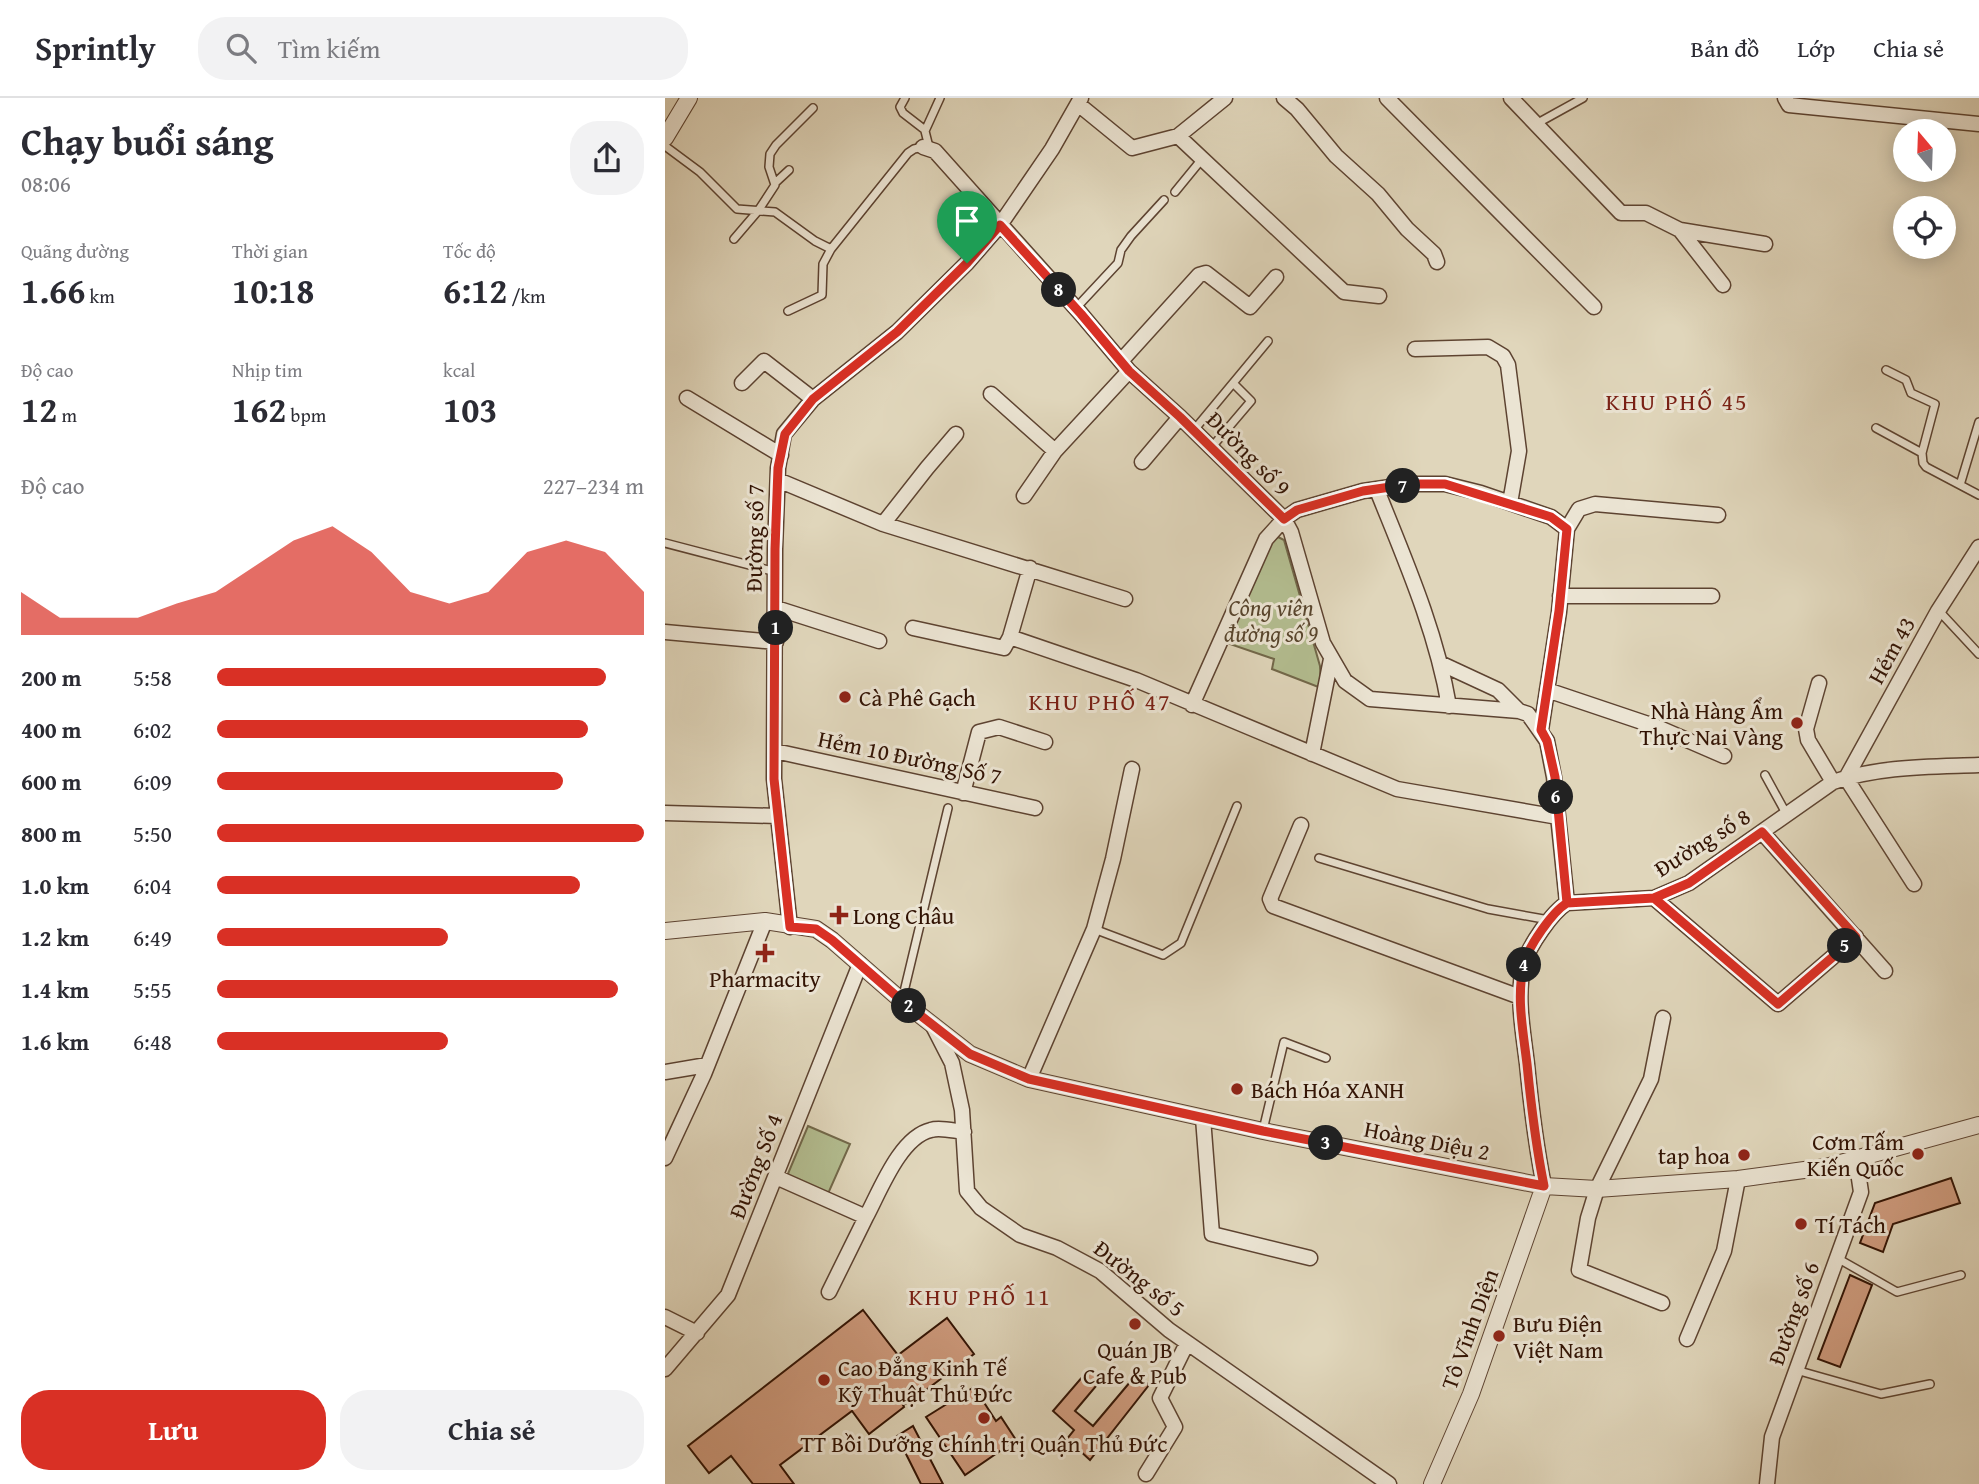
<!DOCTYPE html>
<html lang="vi">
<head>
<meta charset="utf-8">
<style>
	:root { --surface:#fff; --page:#f2f2f3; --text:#2b2b33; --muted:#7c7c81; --line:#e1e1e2; --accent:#d93025 }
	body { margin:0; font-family:"Gentium Book Plus",serif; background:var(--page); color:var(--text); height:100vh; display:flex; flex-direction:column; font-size:26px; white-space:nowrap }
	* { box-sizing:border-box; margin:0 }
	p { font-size:23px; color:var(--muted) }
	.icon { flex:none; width:38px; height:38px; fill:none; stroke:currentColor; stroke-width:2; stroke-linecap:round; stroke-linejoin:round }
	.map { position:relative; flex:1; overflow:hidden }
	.details { display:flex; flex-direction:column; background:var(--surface); width:665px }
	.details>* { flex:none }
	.needle { width:46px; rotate:341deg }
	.tools { position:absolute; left:1228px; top:21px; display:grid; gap:14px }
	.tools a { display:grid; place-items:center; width:63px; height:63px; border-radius:50%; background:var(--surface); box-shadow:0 4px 18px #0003; font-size:35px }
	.pin { position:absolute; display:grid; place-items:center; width:60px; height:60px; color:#fff; margin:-72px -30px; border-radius:50% 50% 50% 0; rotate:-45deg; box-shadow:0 0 7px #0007 }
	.pin .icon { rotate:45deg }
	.km { position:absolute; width:35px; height:35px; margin:-18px; border-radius:50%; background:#222; color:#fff; font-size:19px; line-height:35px; text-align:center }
	.round { display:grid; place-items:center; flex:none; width:74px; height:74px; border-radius:28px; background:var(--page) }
	.summary { display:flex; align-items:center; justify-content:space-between; height:119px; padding:0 21px }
	h1 { font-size:38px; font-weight:800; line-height:52px }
	.stats { display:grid; grid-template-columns:repeat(3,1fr); gap:10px; height:119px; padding:7px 21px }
	.stats div { display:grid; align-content:center }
	.stats b { font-size:35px; font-weight:800 }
	.stats small { font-size:19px; font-weight:400 }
	.stats p { font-size:19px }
	.chart { height:196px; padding:14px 21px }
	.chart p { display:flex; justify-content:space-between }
	.chart svg { width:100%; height:126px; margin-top:7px; fill:var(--accent); opacity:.7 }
	.primary-button { display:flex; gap:14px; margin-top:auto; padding:14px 21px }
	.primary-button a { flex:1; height:80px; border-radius:28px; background:var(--accent); color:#fff; font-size:28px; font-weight:800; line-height:80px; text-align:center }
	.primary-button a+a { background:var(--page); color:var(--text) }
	ul { padding:0 21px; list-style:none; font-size:23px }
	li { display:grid; grid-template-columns:112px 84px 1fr; align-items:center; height:52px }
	li i { height:18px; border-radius:9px; background:var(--accent) }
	header { display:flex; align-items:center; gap:42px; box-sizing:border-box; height:98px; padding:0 35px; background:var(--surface); border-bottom:2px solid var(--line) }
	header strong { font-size:33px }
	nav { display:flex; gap:38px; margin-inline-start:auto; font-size:24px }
	.search { width:490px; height:63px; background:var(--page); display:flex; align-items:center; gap:18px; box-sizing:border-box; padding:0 24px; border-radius:28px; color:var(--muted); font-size:26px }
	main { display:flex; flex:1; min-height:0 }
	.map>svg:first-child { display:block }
	.green { fill:#b3bd90; stroke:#72684a; stroke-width:2 }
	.building { fill:#d09c7f; stroke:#311203; stroke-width:2 }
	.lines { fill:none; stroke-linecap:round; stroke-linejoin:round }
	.service-casing { stroke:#5d4331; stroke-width:10 }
	.minor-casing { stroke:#5d4331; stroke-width:17 }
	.tertiary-casing { stroke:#5d4331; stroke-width:18 }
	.service { stroke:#ebe4d3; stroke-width:7 }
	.minor { stroke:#ebe4d3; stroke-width:14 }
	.tertiary { stroke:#ebe4d3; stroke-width:16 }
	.route-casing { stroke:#fff; stroke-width:14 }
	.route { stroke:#d93025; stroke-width:9 }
	.poi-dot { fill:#8f2418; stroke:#ebe4d3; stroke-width:2.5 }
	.labels { text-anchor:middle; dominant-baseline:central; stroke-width:6; stroke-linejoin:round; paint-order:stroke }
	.street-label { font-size:23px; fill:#311203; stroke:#ebe4d3 }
	.park-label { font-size:23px; font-style:italic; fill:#58452d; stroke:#ebe4d3 }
	.poi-label { font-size:23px; fill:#311203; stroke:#ebe4d3; text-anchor:start }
	.neighbourhood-label { font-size:24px; letter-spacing:2px; fill:#7a1f14; stroke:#ebe4d3 }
</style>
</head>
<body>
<header>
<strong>Sprintly</strong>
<div class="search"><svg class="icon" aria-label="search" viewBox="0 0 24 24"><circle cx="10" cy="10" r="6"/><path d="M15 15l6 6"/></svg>Tìm kiếm</div>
<nav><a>Bản đồ</a><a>Lớp</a><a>Chia sẻ</a></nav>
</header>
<main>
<section class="details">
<div class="summary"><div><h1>Chạy buổi sáng</h1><p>08:06</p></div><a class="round"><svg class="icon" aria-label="share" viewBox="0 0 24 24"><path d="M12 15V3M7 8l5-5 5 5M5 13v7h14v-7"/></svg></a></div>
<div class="stats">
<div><p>Quãng đường</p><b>1.66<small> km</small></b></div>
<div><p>Thời gian</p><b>10:18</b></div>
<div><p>Tốc độ</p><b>6:12<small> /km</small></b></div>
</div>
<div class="stats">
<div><p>Độ cao</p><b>12<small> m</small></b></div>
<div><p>Nhịp tim</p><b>162<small> bpm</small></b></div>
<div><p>kcal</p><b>103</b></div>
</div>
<div class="chart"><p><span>Độ cao</span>227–234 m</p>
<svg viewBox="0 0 160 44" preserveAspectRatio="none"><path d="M0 44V29L10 38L20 38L30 38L40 33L50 29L60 20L70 11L80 6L90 15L100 29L110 33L120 29L130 15L140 11L150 15L160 29V44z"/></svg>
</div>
<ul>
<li><b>200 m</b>5:58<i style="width:91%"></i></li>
<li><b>400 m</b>6:02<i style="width:87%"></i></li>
<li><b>600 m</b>6:09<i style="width:81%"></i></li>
<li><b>800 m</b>5:50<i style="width:100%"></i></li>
<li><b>1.0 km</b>6:04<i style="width:85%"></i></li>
<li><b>1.2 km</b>6:49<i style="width:54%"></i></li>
<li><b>1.4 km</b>5:55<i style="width:94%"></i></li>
<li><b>1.6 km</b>6:48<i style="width:54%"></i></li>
</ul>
<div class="primary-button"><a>Lưu</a><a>Chia sẻ</a></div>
</section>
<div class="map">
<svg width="1314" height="1386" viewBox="0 0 1314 1386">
	<rect width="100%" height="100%" fill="#e0d6bb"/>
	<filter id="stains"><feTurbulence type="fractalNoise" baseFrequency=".00286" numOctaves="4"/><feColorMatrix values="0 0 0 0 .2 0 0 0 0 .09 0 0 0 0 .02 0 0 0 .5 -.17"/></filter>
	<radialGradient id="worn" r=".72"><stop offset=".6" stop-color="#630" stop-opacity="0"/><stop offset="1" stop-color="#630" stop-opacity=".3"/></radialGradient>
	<!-- green -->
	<path class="green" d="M613,439L619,442L655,568L656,590L607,571L609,561L559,544L604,443Z
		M143,1028L185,1046L162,1098L122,1078Z"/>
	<!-- building -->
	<path class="building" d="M1286,1080L1295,1105L1228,1126L1218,1154L1195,1145L1210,1105Z
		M1185,1177L1207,1187L1175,1269L1153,1261Z
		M198,1212L233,1257L282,1220L309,1256L249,1301L238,1307L239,1309L204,1336L187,1313L115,1367L129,1386H88L66,1358L44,1375L23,1348Z
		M424,1271L437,1281L410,1313L428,1328L471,1277L484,1287L425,1362L402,1341L409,1332L388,1313Z
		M309,1289L331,1323L336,1319L351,1342L300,1377L261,1319Z
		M248,1328L278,1386H256L232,1338Z"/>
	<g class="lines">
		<defs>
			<path id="service" d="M240,0L235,9L238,15L260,32
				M871,26L918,0
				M0,48L35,74L72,111L110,114L150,143L166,151
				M264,49L260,33L275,0
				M110,85L124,72
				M510,94L537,61
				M69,141L93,113L110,87L104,69L105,56L111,47L148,10
				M411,210L453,165L456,152L466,138L499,102
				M123,213L157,197L158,166L166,151L243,55L249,51L258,49
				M1221,272L1241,282L1246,295L1270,306L1257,355
				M1211,330L1257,355L1258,365L1261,369L1314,397
				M529,332L603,243
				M546,350L586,303L569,286
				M1295,387L1314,324
				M0,445L111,474
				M1274,513L1314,556
				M1100,677L1122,717
				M654,760L823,811L884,822
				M429,831L498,857L516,845L572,708
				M237,902L283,710
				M598,1032L619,944L661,960
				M1172,1160L1232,1194L1296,1177
				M1131,1272L1216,1296L1265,1286"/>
			<path id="minor" d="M619,0L632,11L671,58L713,96L742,131L769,156L772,164
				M722,0L929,209
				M846,0L956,115H981L1015,132L1100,146
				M1120,0L1124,7L1314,26
				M413,6L467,50L513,38L679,194L714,198
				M513,38L560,0
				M258,49L270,53L416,216L464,273L515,319L619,421L626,434L658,545L680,583L705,601L854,613L863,616L882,643L889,679L902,805
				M1015,132L1058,187
				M750,251L823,249L838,258L843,267L854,353L845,405
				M456,263L534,177L541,175L585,209L611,179
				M77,285L99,263L148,301
				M326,296L390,353
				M22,300L116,357
				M477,364L515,319
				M113,382L218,426L460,501
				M712,392C740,462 771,532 784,608
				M359,398L390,353L464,273
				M218,426L262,370L291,336
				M902,431L914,411L930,406L1053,417
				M895,498H1047
				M111,510L214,543
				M248,530L339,550L345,539L365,470
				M0,534L111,544
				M345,539L471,582L732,691L893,719
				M777,566L833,592L854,613
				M1154,585L1141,631L1143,642L1168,684
				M882,592L992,629L1059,658
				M527,607L601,441L619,421L632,412L698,393L746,386H780L816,395L886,419L902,431L894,514L876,632
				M110,653L370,710
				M647,656L666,561
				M298,695L314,634L334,629L380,644
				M0,715L113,718
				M636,727L605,801L608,808L855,899
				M1097,734L1220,873
				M1249,786L1181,680L1273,513L1314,449
				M989,800L1113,906L1191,839
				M125,829L109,681L110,451L113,370L119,336L148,301L232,234L302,165L335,127L387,51L416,0
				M268,928L287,965L297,1012L302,1093L316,1110L355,1137L392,1150L435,1173L504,1232L724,1386
				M0,974L42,967
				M364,981L429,831L448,761L467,671
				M538,1020L547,1136L645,1160
				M0,1060L39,976L100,823
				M111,1079L201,1119C215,1093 235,1039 266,1032C275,1029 289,1033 299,1034
				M879,1088C871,1048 866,1007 862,966C858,932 851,899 859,865C864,848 887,814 902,805L989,800L1024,785L1168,684C1215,668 1264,669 1314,667
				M164,1194L201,1119
				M997,1205L914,1172L923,1120L932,1091L986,981L998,920
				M0,1219L32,1235
				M1022,1241L1059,1153L1073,1081
				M0,1271L63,1197L195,866
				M481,1376L510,1329L495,1300L522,1245
				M1102,1386L1107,1339L1196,1094L1191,1061"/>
			<path id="tertiary" d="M0,40L24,0
				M0,833L100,823L151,831L167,842L237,903L305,956L364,981L598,1033L879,1088L932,1091L1073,1081L1161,1069L1314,1027
				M767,1386L806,1296L879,1088"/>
		</defs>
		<!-- service casing -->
		<use href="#service" class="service-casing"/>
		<!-- minor casing -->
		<use href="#minor" class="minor-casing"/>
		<!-- tertiary casing -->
		<use href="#tertiary" class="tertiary-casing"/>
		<!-- service -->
		<use href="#service" class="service"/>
		<!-- minor -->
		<use href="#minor" class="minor"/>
		<!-- tertiary -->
		<use href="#tertiary" class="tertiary"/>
	</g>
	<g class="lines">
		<defs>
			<path id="route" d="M302,165L232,234L148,301L120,336L113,370L110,451L109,681L125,829L151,831L167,842L237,903L305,956L364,981L598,1033L879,1088C871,1048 866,1007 862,966C858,932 851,899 859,865C864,848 887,814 902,805L989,800L1024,785L1097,734L1191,839L1113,906L989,800L902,805L890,679L882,643L876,632L894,513L902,431L886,419L780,386H746L698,393L632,412L619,421L515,319L464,273L416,216L335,127L302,165"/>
		</defs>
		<!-- route casing -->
		<use href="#route" class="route-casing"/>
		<!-- route -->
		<use href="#route" class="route"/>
	</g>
	<!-- markers -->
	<g class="poi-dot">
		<circle cx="180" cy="599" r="7"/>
		<circle cx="1132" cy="625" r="7"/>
		<path d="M170.5 806.5h7v7h7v7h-7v7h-7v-7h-7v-7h7z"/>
		<path d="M96.5 844.5h7v7h7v7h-7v7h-7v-7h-7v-7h7z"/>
		<circle cx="572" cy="991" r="7"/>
		<circle cx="1253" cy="1056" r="7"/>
		<circle cx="1079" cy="1057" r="7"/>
		<circle cx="1136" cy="1126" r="7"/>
		<circle cx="470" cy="1226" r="7"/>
		<circle cx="834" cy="1238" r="7"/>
		<circle cx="159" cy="1282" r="7"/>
		<circle cx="319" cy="1320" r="7"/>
	</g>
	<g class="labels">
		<!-- street labels -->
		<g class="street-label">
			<text transform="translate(584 355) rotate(45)">Đường số 9</text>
			<text transform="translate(89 440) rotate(-89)">Đường số 7</text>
			<text transform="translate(1226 552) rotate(-61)">Hẻm 43</text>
			<text transform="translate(245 659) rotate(12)">Hẻm 10 Đường Số 7</text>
			<text transform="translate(1037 744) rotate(-32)">Đường số 8</text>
			<text transform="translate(762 1042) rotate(11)">Hoàng Diệu 2</text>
			<text transform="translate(90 1068) rotate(-69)">Đường Số 4</text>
			<text transform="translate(475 1180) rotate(38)">Đường số 5</text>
			<text transform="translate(1128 1215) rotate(-70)">Đường số 6</text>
			<text transform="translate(804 1231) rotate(-70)">Tô Vĩnh Diện</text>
		</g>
		<!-- park labels -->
		<g class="park-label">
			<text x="606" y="509">Công viên<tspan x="606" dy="26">đường số 9</tspan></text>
		</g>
		<!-- poi labels -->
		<g class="poi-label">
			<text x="194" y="599">Cà Phê Gạch</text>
			<text x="1118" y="612" text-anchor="end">Nhà Hàng Ẩm<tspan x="1118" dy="26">Thực Nai Vàng</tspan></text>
			<text x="188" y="817">Long Châu</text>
			<text x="100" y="880" text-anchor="middle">Pharmacity</text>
			<text x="586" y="991">Bách Hóa XANH</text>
			<text x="1239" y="1043" text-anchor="end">Cơm Tấm<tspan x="1239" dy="26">Kiến Quốc</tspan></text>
			<text x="1065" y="1057" text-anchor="end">tap hoa</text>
			<text x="1150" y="1126">Tí Tách</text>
			<text x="848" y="1225">Bưu Điện<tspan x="848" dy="26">Việt Nam</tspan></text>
			<text x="470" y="1251" text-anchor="middle">Quán JB<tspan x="470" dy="26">Cafe &amp; Pub</tspan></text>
			<text x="173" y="1269">Cao Đẳng Kinh Tế<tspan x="173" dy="26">Kỹ Thuật Thủ Đức</tspan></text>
			<text x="319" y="1345" text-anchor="middle">TT Bồi Dưỡng Chính trị Quận Thủ Đức</text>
		</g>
		<!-- neighbourhood labels -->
		<g class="neighbourhood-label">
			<text x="1012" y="303">KHU PHỐ 45</text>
			<text x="435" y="603">KHU PHỐ 47</text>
			<text x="315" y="1198">KHU PHỐ 11</text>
		</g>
	</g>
	<rect width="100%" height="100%" filter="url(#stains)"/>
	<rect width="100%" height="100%" fill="url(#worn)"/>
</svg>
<div class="tools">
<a><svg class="needle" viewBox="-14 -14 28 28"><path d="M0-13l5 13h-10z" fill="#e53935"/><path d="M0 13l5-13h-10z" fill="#7c7c81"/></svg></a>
<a><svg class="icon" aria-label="locate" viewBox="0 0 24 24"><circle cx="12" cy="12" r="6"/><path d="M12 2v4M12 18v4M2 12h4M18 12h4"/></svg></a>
</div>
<div class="pin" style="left:302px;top:165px;background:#1e9e55"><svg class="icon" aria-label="arrive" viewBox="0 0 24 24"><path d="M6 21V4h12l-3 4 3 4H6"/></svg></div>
<b class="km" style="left:111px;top:530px">1</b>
<b class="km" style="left:244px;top:908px">2</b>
<b class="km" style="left:661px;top:1045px">3</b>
<b class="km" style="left:859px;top:867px">4</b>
<b class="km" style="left:1180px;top:848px">5</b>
<b class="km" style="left:891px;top:699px">6</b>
<b class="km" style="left:738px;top:388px">7</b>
<b class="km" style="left:394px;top:192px">8</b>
</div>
</main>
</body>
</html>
